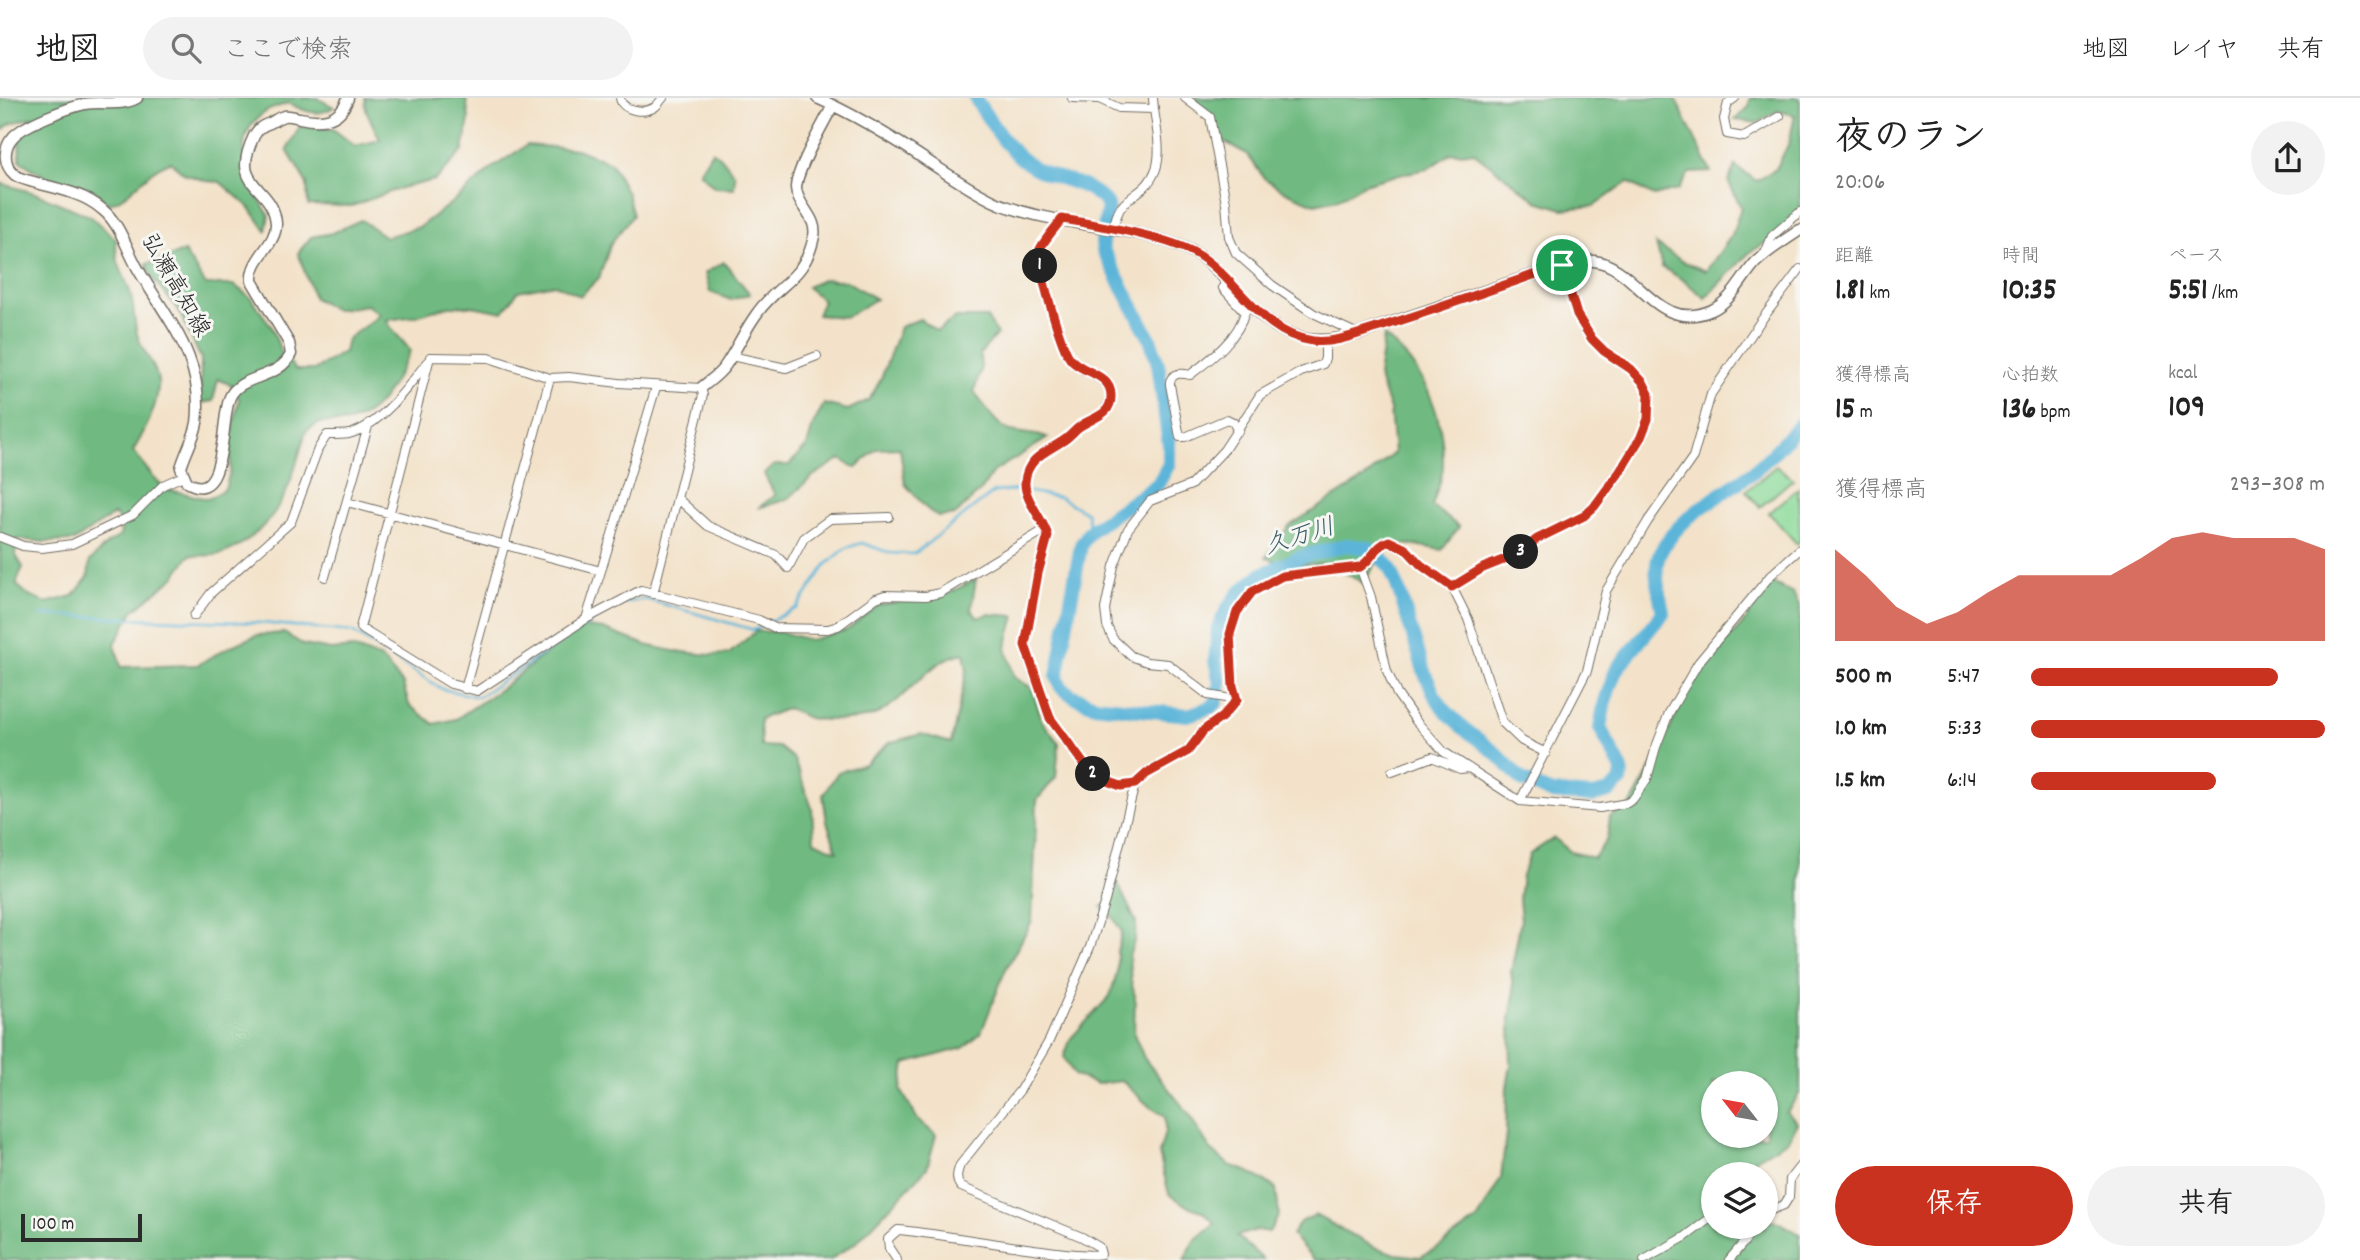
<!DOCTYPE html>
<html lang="ja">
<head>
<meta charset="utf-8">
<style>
	:root { --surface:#fff; --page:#f2f2f2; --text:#222; --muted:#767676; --line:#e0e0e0; --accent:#c8321e }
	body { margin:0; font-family:Dekko,"Klee One",sans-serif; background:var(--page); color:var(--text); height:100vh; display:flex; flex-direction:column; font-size:26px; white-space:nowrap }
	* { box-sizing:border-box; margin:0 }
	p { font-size:23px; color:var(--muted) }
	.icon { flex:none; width:38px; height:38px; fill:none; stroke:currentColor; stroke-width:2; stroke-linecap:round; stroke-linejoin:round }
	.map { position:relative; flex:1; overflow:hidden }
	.sheet { display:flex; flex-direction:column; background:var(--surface); width:560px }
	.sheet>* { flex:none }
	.needle { width:46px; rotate:301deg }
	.fabs { position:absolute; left:1701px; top:973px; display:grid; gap:14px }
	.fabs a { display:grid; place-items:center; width:77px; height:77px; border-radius:50%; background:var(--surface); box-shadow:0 2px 5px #0004; font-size:35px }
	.scale { position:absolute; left:21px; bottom:18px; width:121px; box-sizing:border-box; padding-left:7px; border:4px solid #2b2b2b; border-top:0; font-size:19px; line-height:24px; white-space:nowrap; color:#2b2b2b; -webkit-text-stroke:5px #f6f6f2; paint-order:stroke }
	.pin { position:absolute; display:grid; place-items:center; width:60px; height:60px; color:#fff; margin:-30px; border:4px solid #fff; border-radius:50%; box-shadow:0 2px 7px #0007 }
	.km { position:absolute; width:35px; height:35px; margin:-18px; border-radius:50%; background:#222; color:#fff; font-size:19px; line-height:35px; text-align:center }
	.round { display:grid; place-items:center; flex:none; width:74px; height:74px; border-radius:37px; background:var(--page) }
	.overview { display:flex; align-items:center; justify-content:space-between; height:119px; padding:0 35px }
	h1 { font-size:38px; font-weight:800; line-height:52px }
	.metrics { display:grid; grid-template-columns:repeat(3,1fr); gap:10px; height:119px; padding:7px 35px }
	.metrics div { display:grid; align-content:center }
	.metrics b { font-size:30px; font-weight:800 }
	.metrics small { font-size:19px; font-weight:400 }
	.metrics p { font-size:19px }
	.chart { height:196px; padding:14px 35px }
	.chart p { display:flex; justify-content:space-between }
	.chart svg { width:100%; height:126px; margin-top:7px; fill:var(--accent); opacity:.7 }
	.cta { display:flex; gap:14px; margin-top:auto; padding:14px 35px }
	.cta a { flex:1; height:80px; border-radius:42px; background:var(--accent); color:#fff; font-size:28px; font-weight:800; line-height:80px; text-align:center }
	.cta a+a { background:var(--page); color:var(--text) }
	ul { padding:0 35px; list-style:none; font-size:23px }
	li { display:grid; grid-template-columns:112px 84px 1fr; align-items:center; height:52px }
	li i { height:18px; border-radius:9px; background:var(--accent) }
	header { display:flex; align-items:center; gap:42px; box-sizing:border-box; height:98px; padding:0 35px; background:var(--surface); border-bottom:2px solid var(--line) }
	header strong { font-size:33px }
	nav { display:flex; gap:38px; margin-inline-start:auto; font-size:24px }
	.search { width:490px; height:63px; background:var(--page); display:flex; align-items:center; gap:18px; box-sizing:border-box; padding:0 24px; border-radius:38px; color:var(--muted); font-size:26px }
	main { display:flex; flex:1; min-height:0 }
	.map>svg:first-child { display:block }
	.green { fill:#8bda99; stroke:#5b8262; stroke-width:2 }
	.forest { fill:#70ba81; stroke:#4e7256; stroke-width:2; fill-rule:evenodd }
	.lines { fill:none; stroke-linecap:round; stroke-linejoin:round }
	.stream { stroke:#5cb5d9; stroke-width:2.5 }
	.river { stroke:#5cb5d9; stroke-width:14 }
	.street-casing { stroke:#716b62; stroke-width:10 }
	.secondary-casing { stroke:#716b62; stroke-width:13 }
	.street { stroke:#fff; stroke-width:8 }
	.secondary { stroke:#fff; stroke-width:10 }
	.route-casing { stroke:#fff; stroke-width:14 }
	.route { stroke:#c8321e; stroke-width:9 }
	.labels { text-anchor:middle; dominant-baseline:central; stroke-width:6; stroke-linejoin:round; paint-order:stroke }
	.street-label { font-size:23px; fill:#2b2b2b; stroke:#f6f6f2 }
	.water-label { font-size:24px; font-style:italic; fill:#3c5b68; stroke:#f6f6f2 }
</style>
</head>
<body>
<header>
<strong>地図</strong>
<div class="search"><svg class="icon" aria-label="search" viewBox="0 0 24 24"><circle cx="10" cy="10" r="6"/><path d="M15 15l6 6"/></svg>ここで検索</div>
<nav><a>地図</a><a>レイヤ</a><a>共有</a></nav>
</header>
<main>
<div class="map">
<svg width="1800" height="1162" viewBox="0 0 1800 1162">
	<rect width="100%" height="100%" fill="#f6f6f2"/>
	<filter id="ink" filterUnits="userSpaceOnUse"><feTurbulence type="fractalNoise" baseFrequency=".0143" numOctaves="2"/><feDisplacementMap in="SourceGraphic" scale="14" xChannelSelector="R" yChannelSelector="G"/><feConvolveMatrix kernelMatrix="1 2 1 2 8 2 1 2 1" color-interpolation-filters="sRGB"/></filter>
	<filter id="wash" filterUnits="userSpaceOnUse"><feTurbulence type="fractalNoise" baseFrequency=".00686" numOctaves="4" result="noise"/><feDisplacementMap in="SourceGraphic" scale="28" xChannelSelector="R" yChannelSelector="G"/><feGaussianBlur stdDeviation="1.57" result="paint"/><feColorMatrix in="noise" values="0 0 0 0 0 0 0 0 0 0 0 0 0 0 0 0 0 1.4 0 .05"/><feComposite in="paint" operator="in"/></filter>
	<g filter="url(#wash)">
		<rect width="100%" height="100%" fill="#f3e2c9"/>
		<!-- green -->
		<path class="green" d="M1776,368L1793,381L1760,409L1746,393Z
			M1798,390L1800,443L1797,446L1769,415Z"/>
		<!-- forest -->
		<path class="forest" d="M0,0H317L334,9C317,20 305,13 288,5C281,8 273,10 267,13C225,39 249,86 269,117L266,133L250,110L220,84L206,83L185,76L171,64C146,71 134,98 109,106L93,92L47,80L20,63L19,38L32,19L10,26L0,34Z
			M365,0H466L469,21L463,53L435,82L401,90L352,108L308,107L307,86L287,52L300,28L333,31L355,48L380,42L366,12Z
			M1195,0H1675L1711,74L1689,75L1678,92L1654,98L1628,84L1594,108L1563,111L1537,103L1473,54L1452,55L1427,71L1396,77L1364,86L1338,101L1315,106L1288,95L1264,80L1247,56L1223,43Z
			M1750,0H1800V117L1773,140L1749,155L1705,200L1683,182L1662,169L1656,146L1682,163L1706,173L1732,137L1741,109L1728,83L1735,68L1757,83L1776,71L1789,45L1795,17L1777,13L1757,25L1735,22L1749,8Z
			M527,47L577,51L611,65L627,95L633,117L611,145L599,180L580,198L555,186L518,193L503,214L472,208H449L416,218L387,222C392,235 403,241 410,253C396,280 381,317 348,324C339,326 329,323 320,325C316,327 310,330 306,333C293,376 287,411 250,440C227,457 219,459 190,457L174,479L133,513L115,546L121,569L197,567L229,549L257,537L284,535L304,547L331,552L353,550L382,561L403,586L409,607L434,626L456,621L502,590L580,528L603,531L646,547L673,553L710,557L729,556L756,533L781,534L810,542L847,532L878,507L943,498L976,481L971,512L978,520L988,516L1015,518L1006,550L1014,579L1032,590L1042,623L1059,645L1056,679L1037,702L1032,823L1005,873L981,935L963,950L905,966L901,992L918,1022L936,1037L927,1070L858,1143L830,1162H0V85L35,95L90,118L116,141C116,169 120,167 129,191C135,207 133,224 138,239C142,253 153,263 157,278C163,299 144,335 133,353L154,380L166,391L208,401L225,391L230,374L231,339L239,301L231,287L218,281L213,303L200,305L201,261L178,211L152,180L146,166L184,154L206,187H234L250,199L271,228L282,256L296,272H314L344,254L347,241L380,217L367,207L336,212L314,200L298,155L311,139L332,135L361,122L386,139L419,129L463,96L492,70ZM115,416L122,427L120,438L107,446L90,463L88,479L73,498L46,505L29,498L16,486L23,469L15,456L17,441L45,444L74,443ZM964,555L967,572L951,645L921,636L889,645L865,666L838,674L823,697L827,724L837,753L814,743L812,710L794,661L779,649L761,648L760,621L788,610C808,622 810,621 834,622C850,623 866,622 881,614C909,599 929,561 964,555Z
			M712,53L721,59L735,77L734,90L714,89L699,74Z
			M724,164L750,196L731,202L710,194L705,175Z
			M824,181L846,183L876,201L846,219L817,217L823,202L807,189Z
			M955,220H987L997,236L980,256L981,272L974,293C981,304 996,327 1008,332C1019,336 1035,335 1048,340L993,374L982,391L955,417L938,419L927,411L905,386L900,350L876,351L856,370L840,361L813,378L788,401L758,410L775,397L764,376L774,367H789L807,348L813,327L824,306L848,312L869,302L881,281L900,229L920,221L937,233Z
			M1384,238C1424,270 1444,315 1443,366C1443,380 1436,395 1432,408L1459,429L1442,452L1414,447L1390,445L1363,485L1327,465L1287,468L1266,459L1289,428L1365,380L1394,355L1390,312L1378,278Z
			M1772,485L1793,495L1800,509V994L1787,1014L1797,1025L1788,1042L1754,1062L1742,1076H1713V1129H1766V1122L1778,1124L1800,1136V1162H1314L1292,1137L1300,1124L1315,1117L1374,1149L1396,1156L1420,1159L1439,1149L1478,1121L1501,1080L1506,1035L1507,989L1511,967L1510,920L1514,897L1511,874L1521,822L1519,800L1522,778L1530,756L1554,740L1571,754L1594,760L1607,741L1610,719L1630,708L1653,667L1691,585L1746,522L1757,501ZM1713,985H1766V1038H1713Z
			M1116,782L1136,824L1135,840L1129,859L1131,883L1135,898L1134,936L1144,960L1188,1015L1210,1051L1229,1067L1249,1074L1276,1090L1279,1117L1269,1134L1256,1132L1237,1138L1264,1162H1184L1195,1142L1215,1125L1202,1113L1187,1108L1169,1096L1159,1056L1165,1034V1018L1150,1009L1122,983L1097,986L1074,977L1064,959L1071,940L1110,898L1117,874V853L1122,834L1112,818L1102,809L1113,803L1112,789Z"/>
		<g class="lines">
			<!-- stream -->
			<path class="stream" d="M624,505L645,501L754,532L763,527
				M41,517L262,525L352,534L442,591L478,599L597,520
				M768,524L797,510L826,467L846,450L862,445L890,455L914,456L994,394L1018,392L1059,399L1087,415L1090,433"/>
			<!-- river -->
			<path class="river" d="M975,0C992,26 1008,55 1035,70C1060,84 1088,82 1108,107L1102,144L1103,152L1150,241L1158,266L1169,347V366L1158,386L1090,433L1081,447L1057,579L1061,589L1073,598L1094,607L1188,617L1211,609L1216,605L1220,585L1215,562L1218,531L1227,511L1241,493L1260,477L1301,459L1346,447L1369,450L1375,454L1389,468L1397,487L1425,576L1434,596L1443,610L1462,629L1497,656L1522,682L1551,695L1593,698L1609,694L1621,683L1622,672L1600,630L1605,603L1616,572L1663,515C1660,496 1652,473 1660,455C1679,417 1722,398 1754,373C1771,359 1785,342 1800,326"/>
		</g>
	</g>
	<g filter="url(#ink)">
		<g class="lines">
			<defs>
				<path id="street" d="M620,0C622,13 644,16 655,9C658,7 660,3 663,0
					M1072,0L1099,1L1119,10L1154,11
					M1185,0L1210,19L1226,105L1229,139L1236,155L1272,187L1313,215L1358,236
					M1735,0L1728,5L1724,21L1727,36L1744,39L1780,18
					M1062,121C1055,130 1044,141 1040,152C1036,164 1062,252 1071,262C1084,277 1104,275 1111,296C1106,322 1095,316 1078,329C1074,332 1071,337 1066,341C1049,353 1023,361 1025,387C1027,405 1043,420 1048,438L1038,475L1025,547L1037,587L1050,620L1089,673L1104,682L1121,688L1135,686
					M1113,132C1115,123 1117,113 1123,107C1136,93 1148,92 1156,71C1163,50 1154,22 1153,0
					M1764,158L1772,138L1800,114
					M1228,184L1223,190L1245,214C1238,241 1211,261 1190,277C1182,275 1174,274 1170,283V287L1180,339H1185L1227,321L1233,324L1238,333
					M731,258L786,270L817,258
					M430,259L360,530L451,586L477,593L586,521L641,492L759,522L775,530L828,531L838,528L876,500L885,497L926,498L940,495L1046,431
					M430,259L489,260L550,280L569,279L619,285L701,290L703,297L653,496
					M677,400L708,428L776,457L788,470L804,440L830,421L889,419
					M347,404L601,473L656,289
					M0,439L23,448L42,450L72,446L133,417L163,387L183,378
					M1360,469L1371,499L1387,573L1397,596L1416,623L1444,654L1520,703L1600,710L1627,705L1633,701L1647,681L1656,649L1669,615L1698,565L1770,478L1800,451
					M325,479L369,325
					M1452,489L1483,470L1518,456L1537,441L1584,418L1594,409L1619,375L1641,339L1648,321L1649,296L1643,283L1631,271L1604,253L1592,241L1577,217L1562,167
					M194,518L211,495L291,424L318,351L327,337C334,337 342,337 349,336C380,328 409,288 427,264
					M586,521L601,473
					M465,591L550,280
					M1237,602L1208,597L1168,566L1147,564L1131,558L1113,541L1107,528L1105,511L1114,468L1128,431L1150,403L1191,387L1224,352L1260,297L1301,274L1323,266L1325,260V244
					M1392,674L1432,659L1460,671L1469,670
					M1520,703L1587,573L1606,493L1648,423L1693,359L1711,296L1760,224L1800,171
					M1766,1114L1784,1107L1789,1099L1790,1081L1800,1068
					M897,1162L889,1150L888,1141L898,1132C933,1134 1081,1162 1101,1156L1099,1149L1082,1139L961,1089C955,1082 957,1075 960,1067L1020,992L1049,943L1090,849L1105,803L1135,686L1146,676L1188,653L1204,632L1222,619L1237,602L1233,588L1230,536L1237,515L1252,494L1282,478L1360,469L1368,464L1382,446L1389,443L1406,451L1421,467L1452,489L1468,521L1502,624L1522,643L1546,655
					M1644,1162L1685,1139L1713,1118
					M1729,1162L1745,1143L1752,1129"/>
				<path id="secondary" d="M137,0C120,9 103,3 85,6C68,10 24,26 13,39C3,50 3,67 15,77C22,82 32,83 40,86C61,91 87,97 103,112C120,126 127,152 138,171C168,223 205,261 197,325C194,341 185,355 181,370L187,384C228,409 220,320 230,299C240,276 279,282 291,256L289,245L252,183C250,160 277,147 276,125C273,86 228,91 254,38C258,30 262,28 270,25C274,23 279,19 284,18C289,17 295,19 300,20C322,25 340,23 348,0
					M817,0C858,18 895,41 932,66C954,80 976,96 1000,106C1059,129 1127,126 1185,150C1202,157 1214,169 1226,182C1269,227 1292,255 1358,236L1562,167C1572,165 1583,162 1594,163C1638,168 1656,237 1712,212C1732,203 1742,179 1756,164C1769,152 1785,142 1800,132
					M701,290C709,283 719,277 725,268C737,251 745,231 758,214C779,185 806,180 814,138C818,120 797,108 796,90C796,72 824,25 833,7"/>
			</defs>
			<!-- street casing -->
			<use href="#street" class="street-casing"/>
			<!-- secondary casing -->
			<use href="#secondary" class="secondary-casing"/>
			<!-- street -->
			<use href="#street" class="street"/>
			<!-- secondary -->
			<use href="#secondary" class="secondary"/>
		</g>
	</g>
	<g class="lines" filter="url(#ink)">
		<defs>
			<path id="route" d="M1062,121C1098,127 1172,139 1200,158C1240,184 1261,236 1313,243C1335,246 1359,235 1380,229C1441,210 1501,188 1562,167L1577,217L1592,241L1604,253L1631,271L1643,284L1649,296L1648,321L1641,339L1619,375L1594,409L1584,418L1537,441L1518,456L1483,470L1452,489L1421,467L1406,451L1389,443C1376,447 1372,462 1360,469L1282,478L1252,494L1237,514L1230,536L1233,588L1237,602L1222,619L1204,632L1188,653L1146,676L1135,686L1121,688L1104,682L1089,673L1050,620L1025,547L1038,475L1048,438C1043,420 1024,402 1025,384C1027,358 1050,353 1067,340C1072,336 1075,332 1079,329C1092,319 1112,318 1111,297C1110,274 1079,275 1069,259C1061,247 1035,163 1040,151C1045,141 1055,130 1062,121Z"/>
		</defs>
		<!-- route casing -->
		<use href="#route" class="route-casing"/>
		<!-- route -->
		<use href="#route" class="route"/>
	</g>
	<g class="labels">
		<!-- street labels -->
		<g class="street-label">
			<text transform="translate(174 188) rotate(60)">弘瀬高知線</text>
		</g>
		<!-- water labels -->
		<g class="water-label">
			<text transform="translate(1300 440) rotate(-17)">久万川</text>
		</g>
	</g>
</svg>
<div class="fabs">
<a><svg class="needle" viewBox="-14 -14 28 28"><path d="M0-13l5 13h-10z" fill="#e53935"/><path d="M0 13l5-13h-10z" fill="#767676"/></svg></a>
<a><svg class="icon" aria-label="layers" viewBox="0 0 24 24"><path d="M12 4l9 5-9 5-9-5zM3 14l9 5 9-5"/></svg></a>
</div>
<div class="scale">100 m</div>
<div class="pin" style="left:1562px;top:167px;background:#1e9e55"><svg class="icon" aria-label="arrive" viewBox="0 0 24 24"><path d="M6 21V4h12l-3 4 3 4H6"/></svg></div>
<b class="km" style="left:1040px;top:168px">1</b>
<b class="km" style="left:1093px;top:676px">2</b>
<b class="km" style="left:1521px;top:454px">3</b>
</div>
<section class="sheet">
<div class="overview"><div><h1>夜のラン</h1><p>20:06</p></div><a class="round"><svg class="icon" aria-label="share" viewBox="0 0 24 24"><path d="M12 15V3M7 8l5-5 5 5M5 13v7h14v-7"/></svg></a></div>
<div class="metrics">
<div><p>距離</p><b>1.81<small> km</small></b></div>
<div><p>時間</p><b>10:35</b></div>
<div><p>ペース</p><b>5:51<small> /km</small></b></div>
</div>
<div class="metrics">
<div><p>獲得標高</p><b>15<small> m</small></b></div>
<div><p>心拍数</p><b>136<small> bpm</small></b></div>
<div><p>kcal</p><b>109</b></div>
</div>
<div class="chart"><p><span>獲得標高</span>293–308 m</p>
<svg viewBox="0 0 160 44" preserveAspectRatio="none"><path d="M0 44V12L10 21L20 32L30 38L40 34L50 27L60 21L70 21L80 21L90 21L100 15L110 8L120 6L130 8L140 8L150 8L160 12V44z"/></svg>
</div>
<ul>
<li><b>500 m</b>5:47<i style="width:84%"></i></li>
<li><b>1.0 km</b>5:33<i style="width:100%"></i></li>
<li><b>1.5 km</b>6:14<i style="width:63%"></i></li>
</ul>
<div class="cta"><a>保存</a><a>共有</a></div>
</section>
</main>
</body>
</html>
